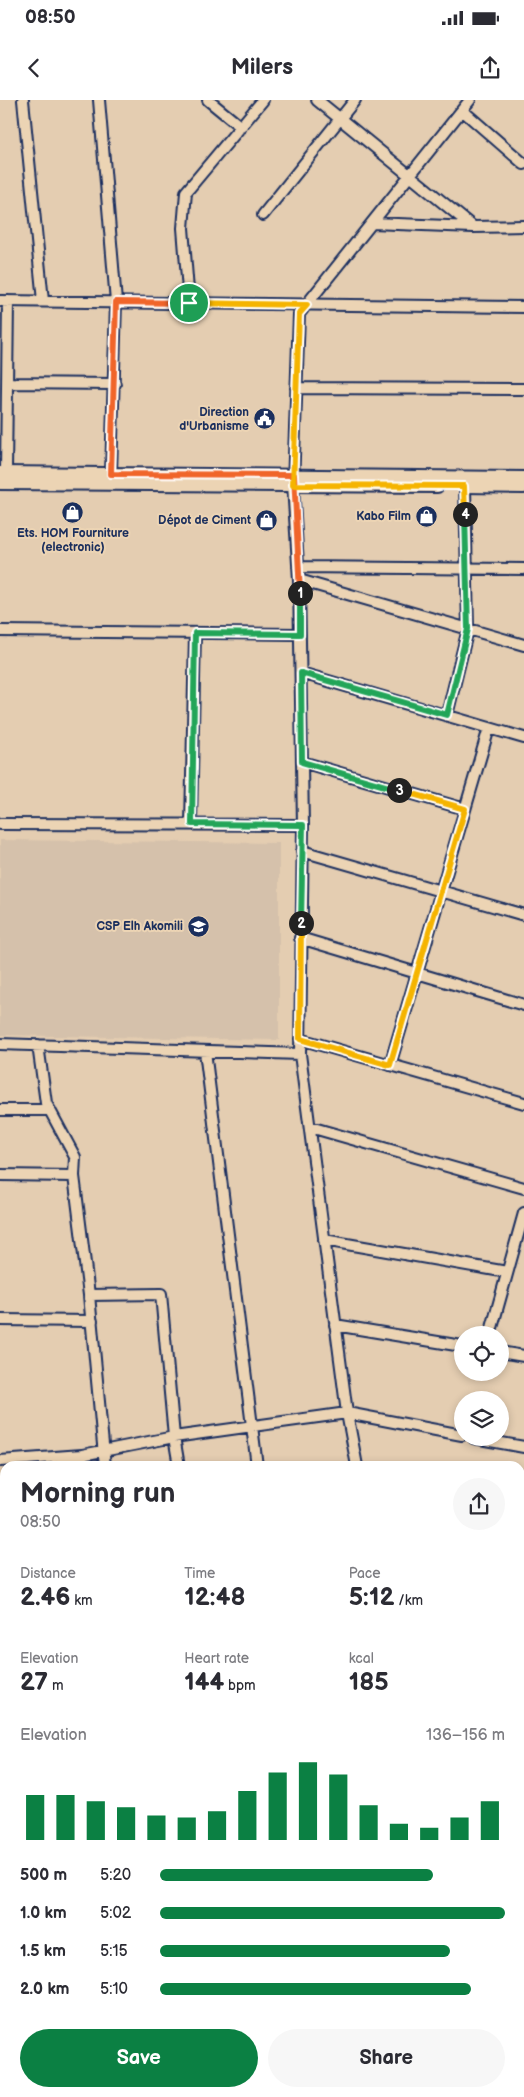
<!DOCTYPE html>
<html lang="en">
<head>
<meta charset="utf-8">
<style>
	:root { --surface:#fff; --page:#f7f7f7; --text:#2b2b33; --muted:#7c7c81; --accent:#0b8043 }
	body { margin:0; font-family:"Balsamiq Sans",sans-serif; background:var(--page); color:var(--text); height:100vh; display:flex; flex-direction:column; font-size:19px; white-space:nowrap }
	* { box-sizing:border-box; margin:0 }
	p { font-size:16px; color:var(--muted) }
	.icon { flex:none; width:28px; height:28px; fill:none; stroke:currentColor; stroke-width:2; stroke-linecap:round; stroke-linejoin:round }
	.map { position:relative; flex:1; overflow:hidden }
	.details { position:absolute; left:0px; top:1361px; width:525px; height:636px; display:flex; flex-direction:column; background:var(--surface); border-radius:15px 15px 0 0; box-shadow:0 2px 8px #0003 }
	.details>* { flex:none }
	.controls { position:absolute; left:454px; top:1226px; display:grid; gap:10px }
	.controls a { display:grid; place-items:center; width:55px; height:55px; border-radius:50%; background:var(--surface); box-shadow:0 2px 8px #0003; font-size:25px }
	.pin { position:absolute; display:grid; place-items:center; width:42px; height:42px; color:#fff; margin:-21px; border:2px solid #fff; border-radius:50%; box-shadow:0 1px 5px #0007 }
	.km { position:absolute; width:25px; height:25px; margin:-12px; border-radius:50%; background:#222; color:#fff; font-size:14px; line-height:25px; text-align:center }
	.round { display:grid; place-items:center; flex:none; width:52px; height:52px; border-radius:26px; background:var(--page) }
	.headline { display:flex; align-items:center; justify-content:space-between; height:85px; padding:0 20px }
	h1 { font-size:28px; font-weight:600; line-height:38px }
	.metrics { display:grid; grid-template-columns:repeat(3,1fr); gap:8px; height:85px; padding:5px 20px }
	.metrics div { display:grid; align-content:center }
	.metrics b { font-size:25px; font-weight:600 }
	.metrics small { font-size:14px; font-weight:400 }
	.metrics p { font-size:14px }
	.chart { height:140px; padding:10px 20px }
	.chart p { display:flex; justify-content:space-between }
	.chart svg { width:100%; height:90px; margin-top:5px; stroke:var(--accent); stroke-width:6 }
	.cta { display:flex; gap:10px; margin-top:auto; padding:10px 20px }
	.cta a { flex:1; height:58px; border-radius:30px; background:var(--accent); color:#fff; font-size:20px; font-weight:600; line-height:58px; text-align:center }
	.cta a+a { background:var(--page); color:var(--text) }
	ul { padding:0 20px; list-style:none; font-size:16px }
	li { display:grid; grid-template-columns:80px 60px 1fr; align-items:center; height:38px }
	li i { height:12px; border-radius:6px; background:var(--accent) }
	.status { display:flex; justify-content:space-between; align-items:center; height:35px; padding:0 25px; background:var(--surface); direction:ltr }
	.status svg { height:14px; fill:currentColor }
	header { display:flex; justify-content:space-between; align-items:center; height:65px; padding:0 20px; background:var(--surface); font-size:22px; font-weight:600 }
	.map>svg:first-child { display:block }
	.built { fill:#d5c1ab }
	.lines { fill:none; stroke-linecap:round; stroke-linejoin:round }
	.stream { stroke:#6a6d7f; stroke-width:2 }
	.minor-casing { stroke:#1b2f5e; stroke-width:14 }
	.major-casing { stroke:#1b2f5e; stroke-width:16 }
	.minor { stroke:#ecd4b4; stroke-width:10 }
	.major { stroke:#ecd4b4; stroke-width:12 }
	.split-1-casing { stroke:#fff; stroke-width:10 }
	.split-2-casing { stroke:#fff; stroke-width:10 }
	.split-3-casing { stroke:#fff; stroke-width:10 }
	.split-4-casing { stroke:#fff; stroke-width:10 }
	.split-5-casing { stroke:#fff; stroke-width:10 }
	.split-1 { stroke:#f0652b; stroke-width:6 }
	.split-2 { stroke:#22a559; stroke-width:6 }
	.split-3 { stroke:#f5b400; stroke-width:6 }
	.split-4 { stroke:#22a559; stroke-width:6 }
	.split-5 { stroke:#f5b400; stroke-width:6 }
	.labels { text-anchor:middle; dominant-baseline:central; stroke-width:4; stroke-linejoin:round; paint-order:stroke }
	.poi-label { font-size:12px; font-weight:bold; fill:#1b2f5e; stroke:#ecd4b4; text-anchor:end }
</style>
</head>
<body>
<div class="status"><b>08:50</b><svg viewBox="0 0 49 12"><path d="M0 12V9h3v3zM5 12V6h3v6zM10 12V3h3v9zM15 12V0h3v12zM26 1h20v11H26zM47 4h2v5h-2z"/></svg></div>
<header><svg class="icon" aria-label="back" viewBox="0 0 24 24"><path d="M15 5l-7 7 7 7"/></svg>Milers<svg class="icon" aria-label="share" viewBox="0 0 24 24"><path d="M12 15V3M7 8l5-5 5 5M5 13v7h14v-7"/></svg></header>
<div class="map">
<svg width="524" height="1997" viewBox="0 0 524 1997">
	<rect width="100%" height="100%" fill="#e4cdb1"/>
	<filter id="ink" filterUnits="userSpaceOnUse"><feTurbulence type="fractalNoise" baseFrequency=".02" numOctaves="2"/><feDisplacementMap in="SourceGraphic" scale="10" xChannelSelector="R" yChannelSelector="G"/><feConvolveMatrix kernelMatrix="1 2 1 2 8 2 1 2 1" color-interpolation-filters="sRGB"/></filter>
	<g filter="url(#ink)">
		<!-- built -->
		<path class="built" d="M0,740L279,743V940L0,935Z"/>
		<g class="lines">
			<!-- stream -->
			<path class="stream" d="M0,1793L5,1798
				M414,1992L418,1997"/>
			<defs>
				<path id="minor" d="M23,0L43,201
					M99,0L116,202L111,374
					M208,0L241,27
					M317,0L473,127
					M462,10L524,64
					M263,115L355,0
					M372,123L473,127L524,126
					M0,201L524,207
					M189,203L183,128L186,92L263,0
					M8,283L115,284
					M296,288L524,289
					M6,372L8,201
					M298,467L524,469
					M299,480L524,545
					M0,531L300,534
					M301,573L524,638
					M447,615L468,529L465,386
					M302,662L465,709
					M0,724L303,725
					M191,724L195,533
					M302,751L524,815
					M300,838L524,905
					M300,939L524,1003
					M0,944L300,954
					M38,945L46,1003L75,1057L74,1076L89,1195L105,1366
					M205,951L257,1366
					M390,965L489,628
					M0,1010H50
					M310,1027L524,1088
					M0,1075L74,1076
					M324,1140L507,1172
					M89,1195L161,1194L174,1337L179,1366
					M0,1220L92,1221
					M335,1225L462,1246
					M490,1235L524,1113
					M500,1252L524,1256
					M474,1338L524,1347
					M0,1361L82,1355L174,1337L347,1313L462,1335
					M357,1366L347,1313L300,954L303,725L299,480L293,385L299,214L470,0
					M0,1437H5
					M520,1438L524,1423
					M520,1468L524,1467
					M0,1495H5
					M520,1552H524
					M0,1559H5
					M0,1572L5,1580
					M520,1640L524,1639
					M0,1676L5,1674
					M520,1701L524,1700"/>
				<path id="major" d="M0,373L524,378
					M0,383L437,386
					M465,386L524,387"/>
			</defs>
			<!-- minor casing -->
			<use href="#minor" class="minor-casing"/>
			<!-- major casing -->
			<use href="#major" class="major-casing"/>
			<!-- minor -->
			<use href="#minor" class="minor"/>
			<!-- major -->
			<use href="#major" class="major"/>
		</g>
	</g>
	<g class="lines" filter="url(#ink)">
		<defs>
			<path id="split-1" d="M189,203L116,202L111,374L294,375L300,493"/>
			<path id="split-2" d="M300,493V534L195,533L192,724L303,725L301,823"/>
			<path id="split-3" d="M301,823L300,939L390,965L465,709L399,690"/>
			<path id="split-4" d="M399,690L302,662L301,573L447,615L468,529L465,414"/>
			<path id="split-5" d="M189,203L307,205L299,214L293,385L464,386L465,414"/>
		</defs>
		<!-- split-1 casing -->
		<use href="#split-1" class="split-1-casing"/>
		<!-- split-2 casing -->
		<use href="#split-2" class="split-2-casing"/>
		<!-- split-3 casing -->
		<use href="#split-3" class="split-3-casing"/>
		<!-- split-4 casing -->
		<use href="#split-4" class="split-4-casing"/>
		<!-- split-5 casing -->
		<use href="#split-5" class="split-5-casing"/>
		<!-- split-1 -->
		<use href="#split-1" class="split-1"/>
		<!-- split-2 -->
		<use href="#split-2" class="split-2"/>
		<!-- split-3 -->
		<use href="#split-3" class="split-3"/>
		<!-- split-4 -->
		<use href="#split-4" class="split-4"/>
		<!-- split-5 -->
		<use href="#split-5" class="split-5"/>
	</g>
	<!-- icons -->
	<defs>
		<symbol id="civic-disc" viewBox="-11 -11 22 22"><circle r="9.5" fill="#1b2f5e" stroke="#ecd4b4"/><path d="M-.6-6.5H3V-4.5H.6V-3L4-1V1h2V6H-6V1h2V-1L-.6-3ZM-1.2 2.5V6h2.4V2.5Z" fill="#fff"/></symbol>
		<symbol id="shop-disc" viewBox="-11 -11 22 22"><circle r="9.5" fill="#1b2f5e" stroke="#ecd4b4"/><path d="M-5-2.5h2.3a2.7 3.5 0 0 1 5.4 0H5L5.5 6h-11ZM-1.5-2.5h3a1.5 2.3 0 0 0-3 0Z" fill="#fff"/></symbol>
		<symbol id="school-disc" viewBox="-11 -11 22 22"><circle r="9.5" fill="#1b2f5e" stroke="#ecd4b4"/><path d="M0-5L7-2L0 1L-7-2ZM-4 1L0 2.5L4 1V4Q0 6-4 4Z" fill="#fff"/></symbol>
	</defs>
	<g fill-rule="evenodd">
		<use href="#civic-disc" x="252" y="306" width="25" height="25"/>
		<use href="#shop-disc" x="60" y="400" width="25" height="25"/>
		<use href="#shop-disc" x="414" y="404" width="25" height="25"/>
		<use href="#shop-disc" x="254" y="408" width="25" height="25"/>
		<use href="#school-disc" x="186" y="814" width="25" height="25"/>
	</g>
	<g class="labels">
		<!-- poi labels -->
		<g class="poi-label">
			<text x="249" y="312">Direction<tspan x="249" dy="14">d'Urbanisme</tspan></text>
			<text x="411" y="416">Kabo Film</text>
			<text x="251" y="420">Dépot de Ciment</text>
			<text x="73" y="433" text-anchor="middle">Ets. HOM Fourniture<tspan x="73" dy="14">(electronic)</tspan></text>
			<text x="183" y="826">CSP Elh Akomili</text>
		</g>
	</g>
</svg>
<div class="controls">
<a><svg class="icon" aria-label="locate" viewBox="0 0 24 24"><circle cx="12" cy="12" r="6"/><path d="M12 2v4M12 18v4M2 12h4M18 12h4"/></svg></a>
<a><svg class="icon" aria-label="layers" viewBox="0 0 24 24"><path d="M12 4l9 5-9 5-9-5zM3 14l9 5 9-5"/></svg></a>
</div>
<div class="pin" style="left:189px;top:203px;background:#1e9e55"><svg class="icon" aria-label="arrive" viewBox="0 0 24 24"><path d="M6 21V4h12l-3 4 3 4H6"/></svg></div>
<b class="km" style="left:300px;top:493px">1</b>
<b class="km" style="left:301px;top:823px">2</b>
<b class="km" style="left:399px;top:690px">3</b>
<b class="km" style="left:465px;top:414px">4</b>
<section class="details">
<div class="headline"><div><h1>Morning run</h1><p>08:50</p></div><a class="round"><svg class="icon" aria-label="share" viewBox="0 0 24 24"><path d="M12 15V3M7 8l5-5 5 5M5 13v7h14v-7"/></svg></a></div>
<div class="metrics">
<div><p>Distance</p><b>2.46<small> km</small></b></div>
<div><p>Time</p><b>12:48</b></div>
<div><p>Pace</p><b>5:12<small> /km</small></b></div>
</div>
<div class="metrics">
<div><p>Elevation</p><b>27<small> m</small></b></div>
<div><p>Heart rate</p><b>144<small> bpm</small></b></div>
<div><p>kcal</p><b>185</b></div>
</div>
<div class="chart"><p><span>Elevation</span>136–156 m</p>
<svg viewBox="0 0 160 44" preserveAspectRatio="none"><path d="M5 44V22M15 44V22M25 44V25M35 44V28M45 44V32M55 44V33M65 44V30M75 44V20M85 44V11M95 44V6M105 44V12M115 44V27M125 44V36M135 44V38M145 44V33M155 44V25"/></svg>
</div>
<ul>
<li><b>500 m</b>5:20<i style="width:79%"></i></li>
<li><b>1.0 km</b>5:02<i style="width:100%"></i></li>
<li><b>1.5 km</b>5:15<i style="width:84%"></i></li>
<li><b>2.0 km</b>5:10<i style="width:90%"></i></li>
</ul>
<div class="cta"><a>Save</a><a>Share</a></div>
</section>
</div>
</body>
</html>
